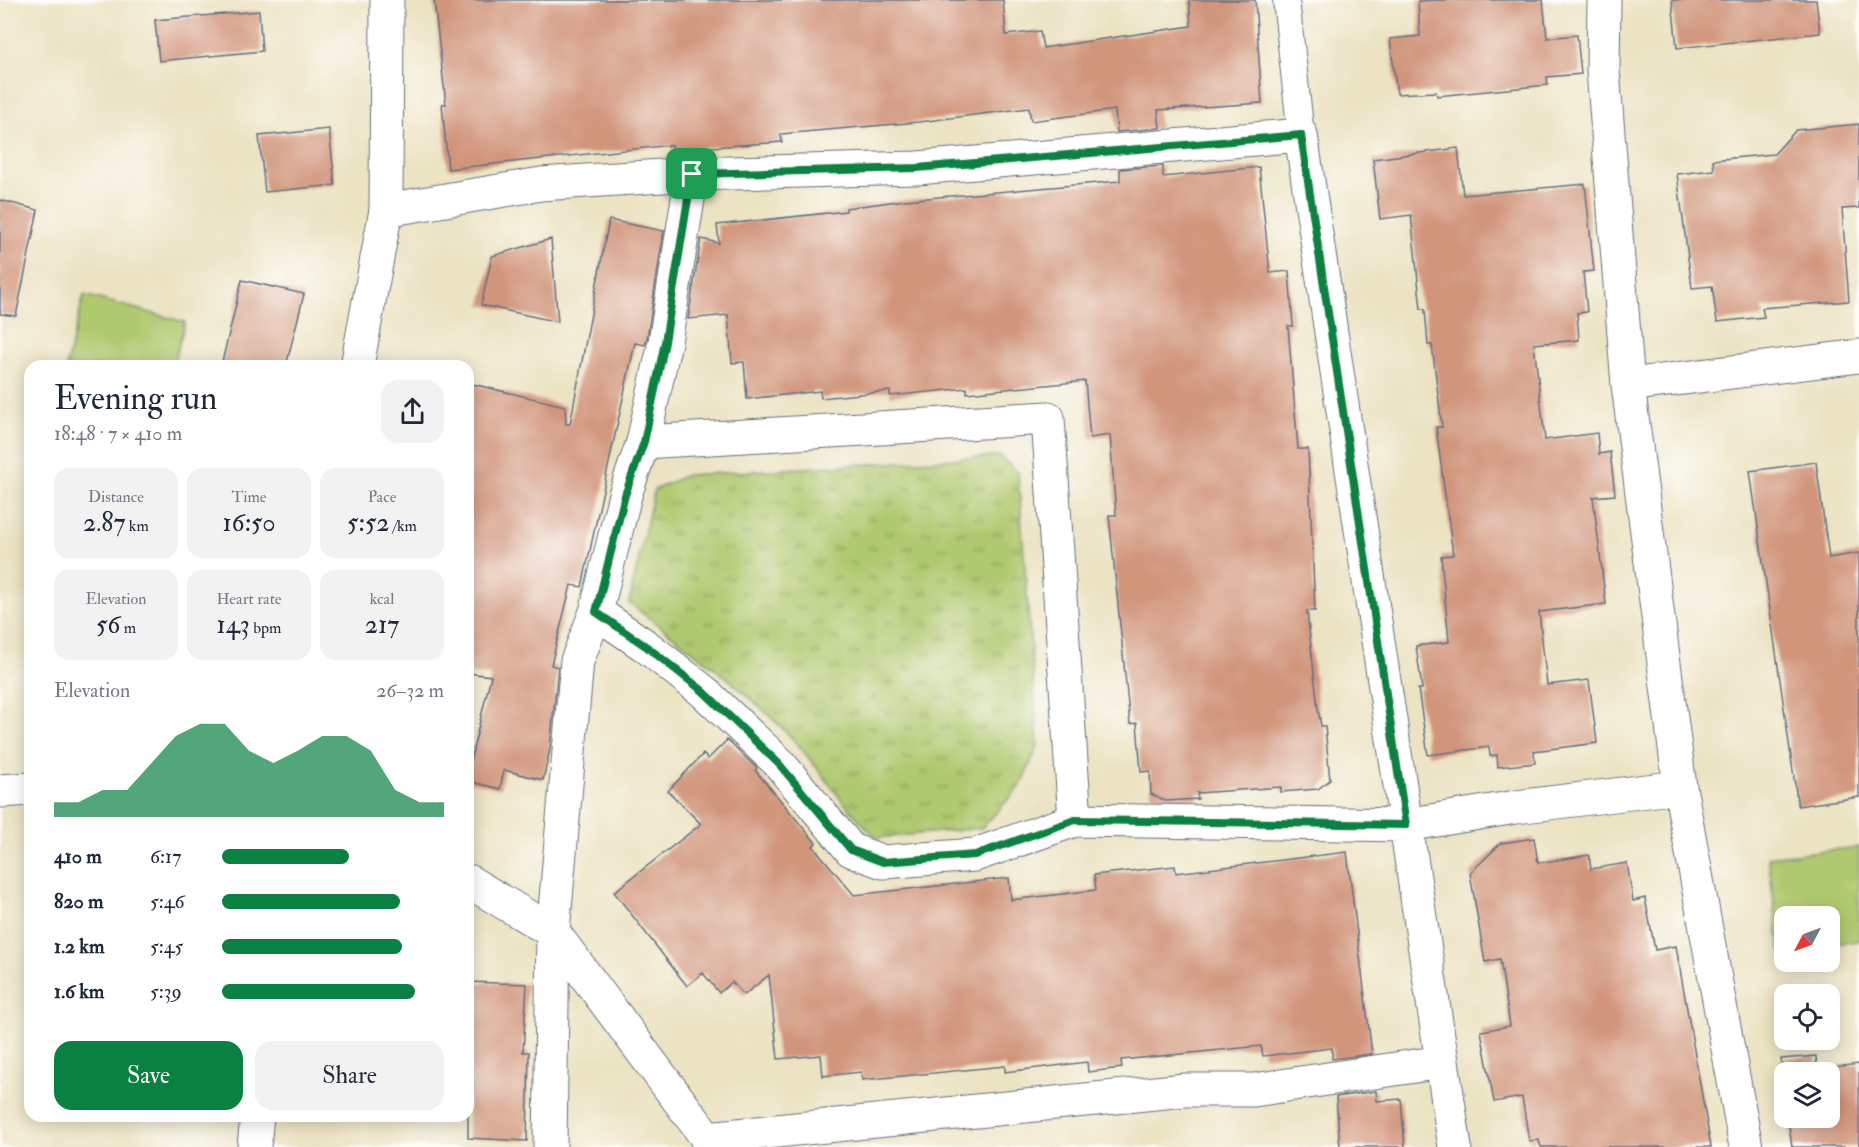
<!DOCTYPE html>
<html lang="en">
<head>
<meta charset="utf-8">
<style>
	:root { --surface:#fff; --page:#f2f2f3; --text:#1f2937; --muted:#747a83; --accent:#0b8043 }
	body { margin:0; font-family:"IM FELL Double Pica",serif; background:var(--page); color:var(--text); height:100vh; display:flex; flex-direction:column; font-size:22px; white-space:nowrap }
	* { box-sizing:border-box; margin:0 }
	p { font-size:20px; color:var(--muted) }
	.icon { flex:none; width:33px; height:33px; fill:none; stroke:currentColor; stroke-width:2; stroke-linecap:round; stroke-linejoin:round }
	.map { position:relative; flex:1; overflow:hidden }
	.side { position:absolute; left:24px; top:360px; width:450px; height:762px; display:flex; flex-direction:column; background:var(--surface); border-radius:18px; box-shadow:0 3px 15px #0003 }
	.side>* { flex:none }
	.needle { width:39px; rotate:229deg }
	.tools { position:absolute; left:1774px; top:906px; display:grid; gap:12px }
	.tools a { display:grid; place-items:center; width:66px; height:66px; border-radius:12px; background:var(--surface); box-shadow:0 3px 15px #0003; font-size:30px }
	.pin { position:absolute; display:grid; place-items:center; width:51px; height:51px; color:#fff; margin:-26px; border-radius:12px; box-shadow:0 3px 9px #0006 }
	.round { display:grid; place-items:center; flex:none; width:63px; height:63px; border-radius:18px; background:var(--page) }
	.headline { display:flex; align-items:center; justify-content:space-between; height:102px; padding:0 30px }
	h1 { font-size:33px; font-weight:600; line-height:45px }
	.stats { display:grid; grid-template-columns:repeat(3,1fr); gap:9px; height:102px; padding:6px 30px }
	.stats div { display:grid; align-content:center; border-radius:15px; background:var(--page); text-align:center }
	.stats b { font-size:26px; font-weight:600 }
	.stats small { font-size:16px; font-weight:400 }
	.stats p { font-size:16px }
	.chart { height:168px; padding:12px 30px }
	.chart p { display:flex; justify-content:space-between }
	.chart svg { width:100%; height:108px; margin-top:6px; fill:var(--accent); opacity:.7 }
	.cta { display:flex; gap:12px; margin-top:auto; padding:12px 30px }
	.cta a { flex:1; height:69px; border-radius:18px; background:var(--accent); color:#fff; font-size:24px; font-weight:600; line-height:69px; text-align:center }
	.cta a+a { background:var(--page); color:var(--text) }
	ul { padding:0 30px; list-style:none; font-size:20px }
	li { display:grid; grid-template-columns:96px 72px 1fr; align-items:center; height:45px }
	li i { height:15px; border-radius:8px; background:var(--accent) }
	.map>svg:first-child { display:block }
	.grass { fill:#b0c96f; stroke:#667c66; stroke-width:1.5 }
	.park { fill:url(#park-tufts); stroke:#667c66; stroke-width:1.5 }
	.building { fill:#d1957c }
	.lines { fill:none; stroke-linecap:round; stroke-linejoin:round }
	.service-casing { stroke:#646e81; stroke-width:28 }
	.minor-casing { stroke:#646e81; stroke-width:35 }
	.tertiary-casing { stroke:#646e81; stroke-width:35 }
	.service { stroke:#fff; stroke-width:26 }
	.minor { stroke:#fff; stroke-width:33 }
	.tertiary { stroke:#fff; stroke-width:33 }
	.route-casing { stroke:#fff; stroke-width:12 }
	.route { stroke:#0b8043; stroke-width:8 }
</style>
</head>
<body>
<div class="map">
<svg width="1859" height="1147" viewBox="0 0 1859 1147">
	<defs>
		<pattern id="park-tufts" width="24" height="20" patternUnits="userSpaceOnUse" patternTransform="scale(1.5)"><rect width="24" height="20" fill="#b0c96f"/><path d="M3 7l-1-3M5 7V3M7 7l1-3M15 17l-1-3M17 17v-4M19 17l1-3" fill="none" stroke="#8ea45e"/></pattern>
	</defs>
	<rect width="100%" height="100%" fill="#fdfcf7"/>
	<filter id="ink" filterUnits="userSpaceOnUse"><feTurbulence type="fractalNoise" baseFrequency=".0167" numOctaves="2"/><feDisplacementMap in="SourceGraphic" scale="12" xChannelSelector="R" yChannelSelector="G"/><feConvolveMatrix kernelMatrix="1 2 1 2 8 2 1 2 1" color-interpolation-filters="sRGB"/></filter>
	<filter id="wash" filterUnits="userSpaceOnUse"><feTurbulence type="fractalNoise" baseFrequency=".008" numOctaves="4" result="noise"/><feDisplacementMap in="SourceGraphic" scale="24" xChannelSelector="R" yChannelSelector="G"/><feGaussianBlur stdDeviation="1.35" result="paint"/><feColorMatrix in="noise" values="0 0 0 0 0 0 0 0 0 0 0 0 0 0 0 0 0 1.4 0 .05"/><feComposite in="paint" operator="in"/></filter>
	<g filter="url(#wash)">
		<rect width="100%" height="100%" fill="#ece3c3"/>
		<!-- grass -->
		<path class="grass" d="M84,295L185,322L173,366H66Z
			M1859,847V941L1830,944V916H1785V949L1780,950L1768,857Z"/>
		<!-- park -->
		<path class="park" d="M1000,456L1018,473L1038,746L1020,787L982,828L878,838C841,807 819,765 785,731C738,683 683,643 629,603L654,490L686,475Z"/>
		<g id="blocks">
			<!-- building -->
			<path class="building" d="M434,0H1003L1006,35L1040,31L1043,48L1191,26L1189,0H1255L1262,103L1158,110L1160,128L1117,132L1115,110L1031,121L1029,108L919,122L781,134L782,142L672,150V145L448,169L442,104H446Z
				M1437,0H1543L1547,38L1577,35L1581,74L1547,77L1548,85L1437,96L1436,92L1397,94L1390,39L1420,36L1418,1Z
				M1672,0H1816L1820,33L1677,48Z
				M259,11L262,51L159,61L155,20Z
				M1859,124V208L1842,209L1849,301L1762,308L1764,317L1717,322L1712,286L1692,288L1677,174L1714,170L1713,160L1774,154L1796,130Z
				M329,129L335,185L265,192L259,136Z
				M1458,148L1463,195L1585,184L1594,271L1583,272L1587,312L1577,313L1579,340L1534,344L1545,440L1597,433L1599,454L1610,452L1615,495L1593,497L1606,604L1539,612L1547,685L1589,680L1597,743L1534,751L1535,763L1498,767L1497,755L1490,756L1489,747L1428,755L1418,689H1422L1416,646L1449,642L1441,556L1453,555L1436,427H1442L1432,345H1428L1425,309H1421L1411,215L1380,219L1373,159Z
				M1163,166V177L1259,167L1270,273L1289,271L1293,326H1288L1298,449H1308L1315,611H1307L1318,709L1321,726H1325L1330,780L1318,789L1281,792V787L1197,793L1198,799L1166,801L1151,794L1150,771L1141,772L1137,723L1130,724L1109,515H1116L1110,435L1090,438L1085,381L967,393V388L890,396V391L821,398L820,391L747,399L744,362L732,363L728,315L688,319L701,239L719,243L717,225L846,211V208L905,200L1120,181V169Z
				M0,200L38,210L16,316L0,314Z
				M609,220L664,231L647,338L645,345L635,343L582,587L571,585L551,665L558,667L550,749L543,780L504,770L500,789L468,781V770L491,676L468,673V383L565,406L566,424H570Z
				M551,239L558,322L481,305L492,256Z
				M242,280L304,294L286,366H221Z
				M1816,462L1829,558L1859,553V797L1798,806L1750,471Z
				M727,740L757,768L755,770L816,843L813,846L854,895L1009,878L1011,900L1096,890L1094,875L1175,866L1176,873L1347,852L1372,1054L1332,1059V1048L1263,1056L1261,1046L1121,1060L1122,1068L1088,1072L1087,1062L1005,1072V1066L862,1080L861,1072L823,1076L821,1055L778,1059L769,975L744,995L732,982L719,993L703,973L687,986L614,892L701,824L668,791L703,754L708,759Z
				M1534,838L1538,863L1589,855L1591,869L1627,863L1633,901L1645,898L1655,950L1676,946L1711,1147H1541L1539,1140L1529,1141L1522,1097L1494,1102L1481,1031L1510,1026L1500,959L1485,962L1470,873L1501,843Z
				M468,982L527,984L523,1052H529L527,1141L468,1138Z
				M1816,1056L1817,1069L1859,1064V1147H1792L1788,1118H1830V1072H1785V1090L1781,1059Z
				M1376,1091L1377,1101L1401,1099L1405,1147H1340L1336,1097Z"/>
		</g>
	</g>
	<g filter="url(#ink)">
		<use href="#blocks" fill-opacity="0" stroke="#646e81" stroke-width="1.5"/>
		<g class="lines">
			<defs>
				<path id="service" d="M1286,0L1301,135"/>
				<path id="minor" d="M1604,0L1603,70L1628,385L1680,787L1746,1147
					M692,174L665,342L643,442L625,495L596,612L577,661L553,932L707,1138L708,1147
					M386,210L541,184L692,174L917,168L1301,135L1455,1147
					M1628,385L1859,356
					M643,442L1048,418L1075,820
					M596,612L647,647L703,691L779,763L851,850L883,862L975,855L1075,820L1406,825L1516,807L1680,787
					M0,791L30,789
					M468,881L553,932L550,1147
					M707,1138L1185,1090H1254L1442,1062"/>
				<path id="tertiary" d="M357,366L386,210L387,0
					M254,1147L257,1116"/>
			</defs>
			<!-- service casing -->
			<use href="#service" class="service-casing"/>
			<!-- minor casing -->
			<use href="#minor" class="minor-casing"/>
			<!-- tertiary casing -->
			<use href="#tertiary" class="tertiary-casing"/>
			<!-- service -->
			<use href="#service" class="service"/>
			<!-- minor -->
			<use href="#minor" class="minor"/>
			<!-- tertiary -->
			<use href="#tertiary" class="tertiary"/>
		</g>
	</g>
	<g class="lines" filter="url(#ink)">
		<defs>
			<path id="route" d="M1301,135L1406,825L1075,820L975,855L883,862L851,850L779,764L703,691L647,647L596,612L625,495L644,442L665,342L692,174L917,168Z"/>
		</defs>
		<!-- route casing -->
		<use href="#route" class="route-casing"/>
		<!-- route -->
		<use href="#route" class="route"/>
	</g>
</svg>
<div class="tools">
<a><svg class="needle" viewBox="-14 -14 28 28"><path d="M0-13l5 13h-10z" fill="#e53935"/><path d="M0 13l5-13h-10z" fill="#747a83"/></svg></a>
<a><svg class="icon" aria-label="locate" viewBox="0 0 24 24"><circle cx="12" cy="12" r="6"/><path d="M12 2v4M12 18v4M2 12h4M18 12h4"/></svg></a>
<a><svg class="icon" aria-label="layers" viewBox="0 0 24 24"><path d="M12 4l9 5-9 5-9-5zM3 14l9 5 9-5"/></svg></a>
</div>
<div class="pin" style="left:692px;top:174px;background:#1e9e55"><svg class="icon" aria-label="arrive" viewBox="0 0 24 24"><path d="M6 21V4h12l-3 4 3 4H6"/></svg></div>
<section class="side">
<div class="headline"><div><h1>Evening run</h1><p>18:48 · 7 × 410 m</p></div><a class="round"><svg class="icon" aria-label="share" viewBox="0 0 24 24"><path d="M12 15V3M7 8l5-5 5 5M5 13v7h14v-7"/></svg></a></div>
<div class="stats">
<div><p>Distance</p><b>2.87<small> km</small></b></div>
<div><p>Time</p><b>16:50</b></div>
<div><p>Pace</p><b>5:52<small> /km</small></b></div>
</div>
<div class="stats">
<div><p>Elevation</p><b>56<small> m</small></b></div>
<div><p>Heart rate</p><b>143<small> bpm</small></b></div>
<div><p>kcal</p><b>217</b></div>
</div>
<div class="chart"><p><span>Elevation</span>26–32 m</p>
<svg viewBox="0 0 160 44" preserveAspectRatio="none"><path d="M0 44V38L10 38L20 33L30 33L40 22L50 11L60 6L70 6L80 17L90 22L100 17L110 11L120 11L130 17L140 33L150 38L160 38V44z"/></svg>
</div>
<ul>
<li><b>410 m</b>6:17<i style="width:57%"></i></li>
<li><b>820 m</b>5:46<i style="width:80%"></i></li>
<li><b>1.2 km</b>5:45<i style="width:81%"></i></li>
<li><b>1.6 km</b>5:39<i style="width:87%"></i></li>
</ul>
<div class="cta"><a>Save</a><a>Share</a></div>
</section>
</div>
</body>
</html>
